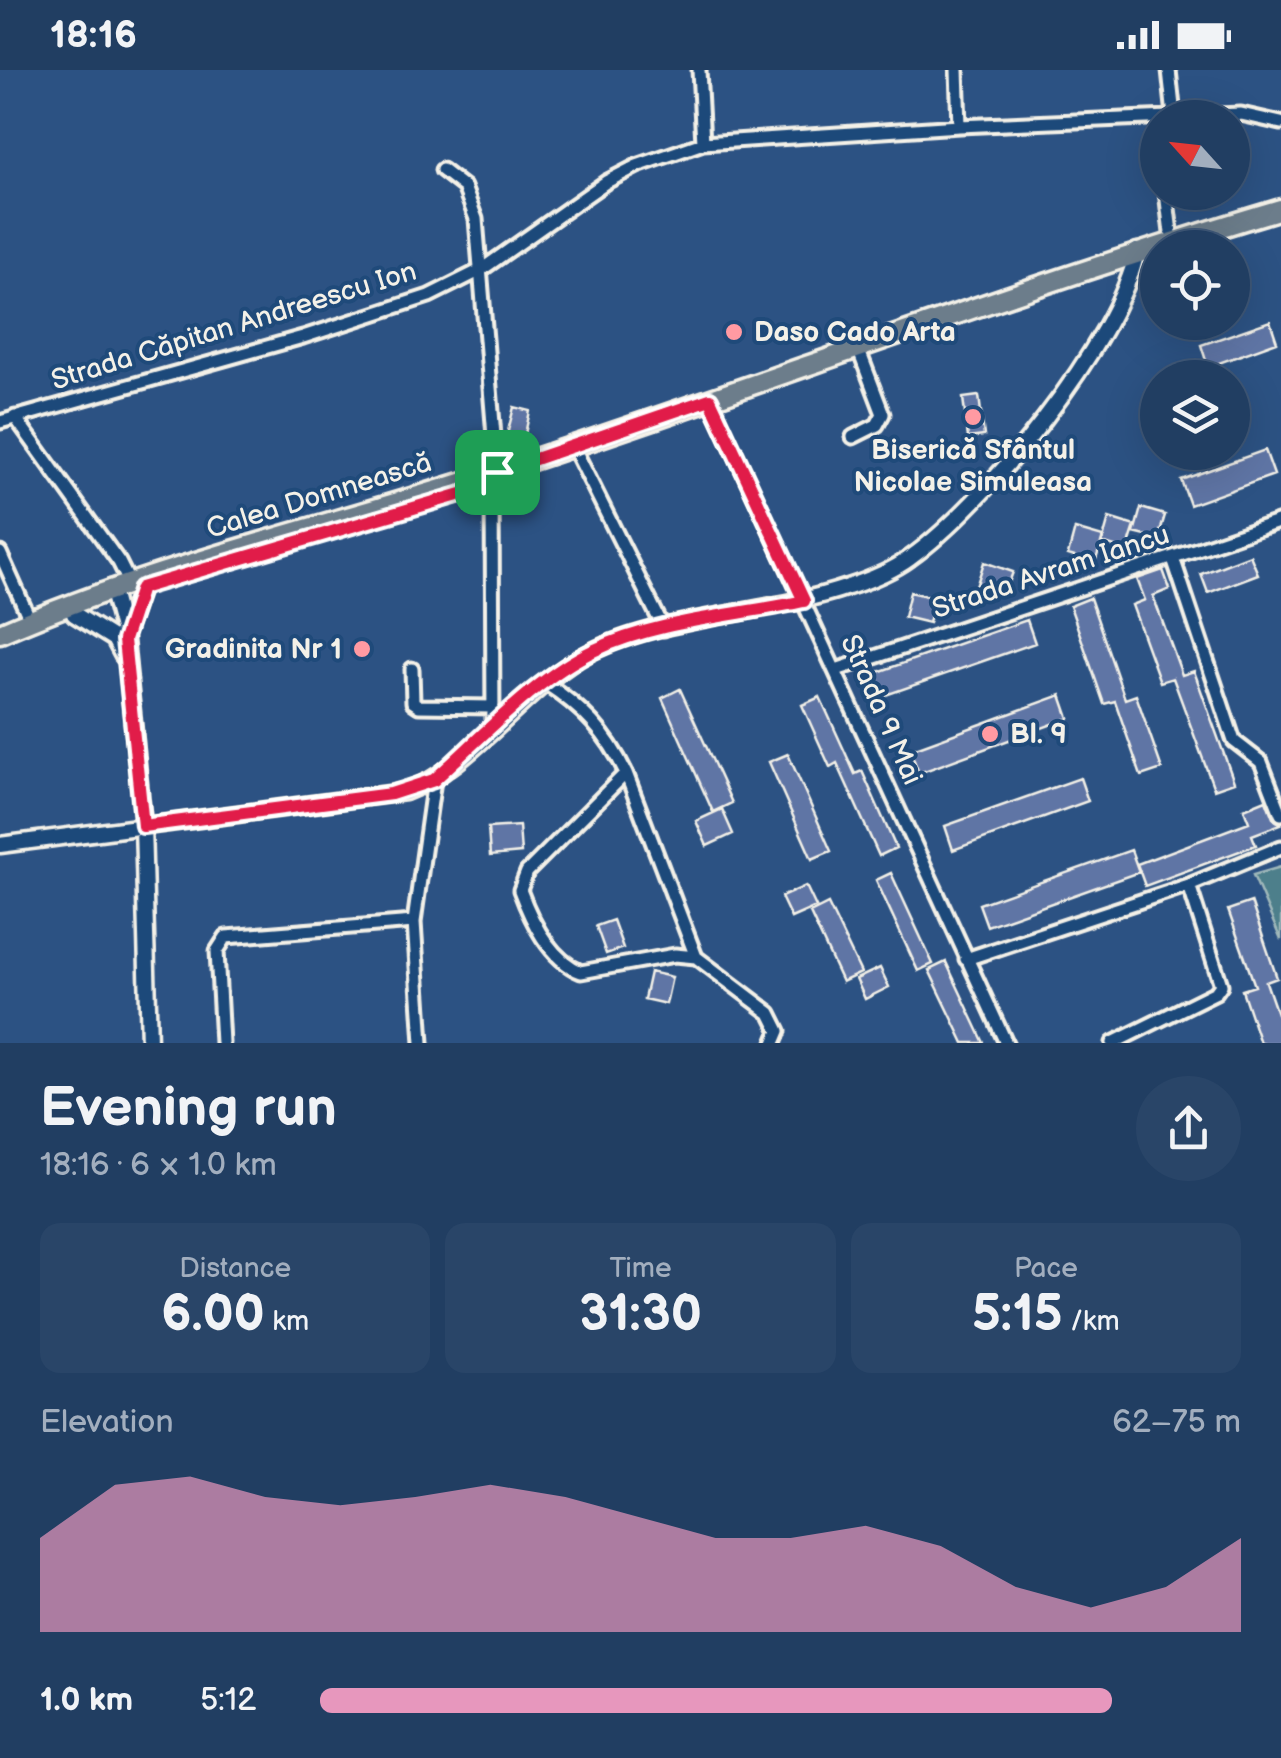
<!DOCTYPE html>
<html lang="en">
<head>
<meta charset="utf-8">
<style>
	:root { --surface:#213e62; --page:#294568; --text:#f1f3f6; --muted:#a2aebe; --line:#3e5777; --accent:#e797bd }
	body { margin:0; font-family:"Balsamiq Sans",sans-serif; background:var(--page); color:var(--text); height:100vh; display:flex; flex-direction:column; font-size:38px; white-space:nowrap }
	* { box-sizing:border-box; margin:0 }
	p { font-size:32px; color:var(--muted) }
	.icon { flex:none; width:55px; height:55px; fill:none; stroke:currentColor; stroke-width:2; stroke-linecap:round; stroke-linejoin:round }
	.map { position:relative; height:973px; overflow:hidden }
	.sheet { display:flex; flex-direction:column; background:var(--surface); flex:1 }
	.sheet>* { flex:none }
	.needle { width:65px; rotate:297deg }
	.fabs { position:absolute; left:1140px; top:30px; display:grid; gap:20px }
	.fabs a { display:grid; place-items:center; width:110px; height:110px; border-radius:50%; background:var(--surface); box-shadow:0 10px 40px #0002,0 0 0 2px var(--line); font-size:50px }
	.pin { position:absolute; display:grid; place-items:center; width:85px; height:85px; color:#fff; margin:-42px; border-radius:20px; box-shadow:0 5px 15px #0006 }
	.round { display:grid; place-items:center; flex:none; width:105px; height:105px; border-radius:52px; background:var(--page) }
	.headline { display:flex; align-items:center; justify-content:space-between; height:170px; padding:0 40px }
	h1 { font-size:55px; font-weight:600; line-height:75px }
	.metrics { display:grid; grid-template-columns:repeat(3,1fr); gap:15px; height:170px; padding:10px 40px }
	.metrics div { display:grid; align-content:center; border-radius:20px; background:var(--page); text-align:center }
	.metrics b { font-size:50px; font-weight:600 }
	.metrics small { font-size:28px; font-weight:400 }
	.metrics p { font-size:28px }
	.chart { height:280px; padding:20px 40px }
	.chart p { display:flex; justify-content:space-between }
	.chart svg { width:100%; height:180px; margin-top:10px; fill:var(--accent); opacity:.7 }
	ul { padding:0 40px; list-style:none; font-size:32px }
	li { display:grid; grid-template-columns:160px 120px 1fr; align-items:center; height:75px }
	li i { height:25px; border-radius:12px; background:var(--accent) }
	.status { display:flex; justify-content:space-between; align-items:center; height:70px; padding:0 50px; background:var(--surface); direction:ltr }
	.status svg { height:28px; fill:currentColor }
	.map>svg:first-child { display:block }
	.green { fill:#4d7f8b; stroke:#a0b8ba; stroke-width:2.5 }
	.building { fill:#5f74a5; stroke:#f4f1e8; stroke-width:2.5 }
	.lines { fill:none; stroke-linecap:round; stroke-linejoin:round }
	.minor-casing { stroke:#f4f1e8; stroke-width:19 }
	.tertiary-casing { stroke:#f4f1e8; stroke-width:21 }
	.primary-casing { stroke:#f4f1e8; stroke-width:25 }
	.minor { stroke:#1f4a7a; stroke-width:11 }
	.tertiary { stroke:#1f4a7a; stroke-width:14 }
	.primary { stroke:#6c7d8b; stroke-width:18 }
	.route-casing { stroke:#fff; stroke-width:20 }
	.route { stroke:#e11d48; stroke-width:12 }
	.poi-dot { fill:#ff9aa2; stroke:#1f4a7a; stroke-width:4 }
	.labels { text-anchor:middle; dominant-baseline:central; stroke-width:8; stroke-linejoin:round; paint-order:stroke }
	.street-label { font-size:28px; fill:#f4f1e8; stroke:#1f4a7a }
	.poi-label { font-size:28px; font-weight:bold; fill:#f4f1e8; stroke:#1f4a7a; text-anchor:start }
</style>
</head>
<body>
<div class="status"><b>18:16</b><svg viewBox="0 0 49 12"><path d="M0 12V9h3v3zM5 12V6h3v6zM10 12V3h3v9zM15 12V0h3v12zM26 1h20v11H26zM47 4h2v5h-2z"/></svg></div>
<div class="map">
<svg width="1281" height="973" viewBox="0 0 1281 973">
	<rect width="100%" height="100%" fill="#2c5283"/>
	<filter id="ink" filterUnits="userSpaceOnUse"><feTurbulence type="fractalNoise" baseFrequency=".01" numOctaves="2"/><feDisplacementMap in="SourceGraphic" scale="20" xChannelSelector="R" yChannelSelector="G"/><feConvolveMatrix kernelMatrix="1 2 1 2 8 2 1 2 1" color-interpolation-filters="sRGB"/></filter>
	<g filter="url(#ink)">
		<!-- green -->
		<path class="green" d="M1281,797V870L1253,805Z"/>
		<!-- building -->
		<path class="building" d="M1270,251L1277,272L1208,297L1201,275Z
			M979,326L984,366L968,368L963,328Z
			M514,337L530,341L523,373L506,369Z
			M1265,380L1274,405L1190,435L1181,410Z
			M1141,438L1165,445L1158,469L1134,463Z
			M1109,448L1135,456L1127,481L1102,473Z
			M1075,459L1103,467L1095,493L1068,485Z
			M1250,485L1258,504L1208,523L1201,504Z
			M984,492L1013,502L1004,526L976,517Z
			M1163,500L1170,519L1153,526L1182,605L1194,601L1234,712L1214,719L1173,608L1160,612L1132,535L1145,530L1137,509Z
			M910,522L935,528L929,553L904,547Z
			M1090,528L1125,629L1136,625L1162,699L1141,706L1115,631L1104,634L1070,536Z
			M1027,550L1035,573L883,626L875,603Z
			M680,619L732,733L713,742L662,628Z
			M1061,625L1069,648L919,703L910,680Z
			M820,627L855,704L862,701L896,778L879,786L837,693L830,697L802,635Z
			M788,684L831,781L812,789L769,692Z
			M1080,708L1088,731L953,780L945,756Z
			M1266,730L1273,748L1281,754L1252,765L1256,775L1145,816L1137,794L1249,752L1244,739Z
			M722,739L733,764L707,776L696,751Z
			M519,756L521,783L490,786L488,758Z
			M1131,780L1139,802L987,856L979,834Z
			M891,803L933,894L918,901L876,810Z
			M806,816L816,837L791,848L781,827Z
			M1251,832L1277,908L1266,912L1281,955V973H1260L1242,920L1255,916L1228,840Z
			M828,834L861,903L842,912L810,843Z
			M613,850L623,878L606,884L596,856Z
			M946,892L984,973H964L929,900Z
			M880,898L889,917L865,929L856,909Z
			M650,902L672,907L666,934L644,929Z"/>
		<g class="lines">
			<defs>
				<path id="minor" d="M699,0L703,73
					M957,0L959,56
					M1169,0L1174,46
					M442,100L464,117L476,149L497,402L492,415L493,657
					M1166,122L1172,171
					M710,329L1006,973
					M15,347L119,492L131,516
					M0,352L303,267L429,226L481,200L606,112L637,96L703,73L959,56L1241,44L1281,53
					M853,367L877,355L883,344L861,286
					M573,376L664,559
					M0,483L30,550
					M1173,488L1234,671L1261,692L1281,744
					M412,599L413,632L419,636L493,637
					M836,600L1281,451
					M545,613C582,637 607,663 626,703L696,887L770,943L779,961L774,973
					M626,703L527,802L520,820C531,850 549,889 581,902L675,885L696,887
					M966,889L1189,815L1281,777
					M222,973L217,881L226,867L414,852
					M422,973L414,852L434,710
					M1113,973L1216,922L1221,915L1189,815"/>
				<path id="tertiary" d="M111,518L125,570L143,755L149,973
					M74,544L114,569L123,586
					M125,564L141,518
					M0,775L405,722C473,698 524,616 591,582C662,546 770,544 848,517C870,510 891,502 910,488C984,436 1119,271 1137,181"/>
				<path id="primary" d="M0,563C162,493 334,455 502,400C762,315 1018,217 1281,139"/>
			</defs>
			<!-- minor casing -->
			<use href="#minor" class="minor-casing"/>
			<!-- tertiary casing -->
			<use href="#tertiary" class="tertiary-casing"/>
			<!-- primary casing -->
			<use href="#primary" class="primary-casing"/>
			<!-- minor -->
			<use href="#minor" class="minor"/>
			<!-- tertiary -->
			<use href="#tertiary" class="tertiary"/>
			<!-- primary -->
			<use href="#primary" class="primary"/>
		</g>
	</g>
	<g class="lines" filter="url(#ink)">
		<defs>
			<path id="route" d="M710,329L804,531C736,546 658,550 595,580C538,606 481,668 434,710L391,724L143,756L124,570L141,518L492,415L497,402Z"/>
		</defs>
		<!-- route casing -->
		<use href="#route" class="route-casing"/>
		<!-- route -->
		<use href="#route" class="route"/>
	</g>
	<!-- markers -->
	<g class="poi-dot">
		<circle cx="734" cy="262" r="10"/>
		<circle cx="973" cy="347" r="10"/>
		<circle cx="362" cy="579" r="10"/>
		<circle cx="990" cy="664" r="10"/>
	</g>
	<g class="labels">
		<!-- street labels -->
		<g class="street-label">
			<text transform="translate(234 256) rotate(-17)">Strada Căpitan Andreescu Ion</text>
			<text transform="translate(319 426) rotate(-17)">Calea Domnească</text>
			<text transform="translate(1051 502) rotate(-18)">Strada Avram Iancu</text>
			<text transform="translate(881 640) rotate(66)">Strada 9 Mai</text>
		</g>
		<!-- poi labels -->
		<g class="poi-label">
			<text x="754" y="262">Daso Cado Arta</text>
			<text x="973" y="380" text-anchor="middle">Biserică Sfântul<tspan x="973" dy="32">Nicolae Simuleasa</tspan></text>
			<text x="342" y="579" text-anchor="end">Gradinita Nr 1</text>
			<text x="1010" y="664">Bl. 9</text>
		</g>
	</g>
</svg>
<div class="fabs">
<a><svg class="needle" viewBox="-14 -14 28 28"><path d="M0-13l5 13h-10z" fill="#e53935"/><path d="M0 13l5-13h-10z" fill="#a2aebe"/></svg></a>
<a><svg class="icon" aria-label="locate" viewBox="0 0 24 24"><circle cx="12" cy="12" r="6"/><path d="M12 2v4M12 18v4M2 12h4M18 12h4"/></svg></a>
<a><svg class="icon" aria-label="layers" viewBox="0 0 24 24"><path d="M12 4l9 5-9 5-9-5zM3 14l9 5 9-5"/></svg></a>
</div>
<div class="pin" style="left:497px;top:402px;background:#1e9e55"><svg class="icon" aria-label="arrive" viewBox="0 0 24 24"><path d="M6 21V4h12l-3 4 3 4H6"/></svg></div>
</div>
<section class="sheet">
<div class="headline"><div><h1>Evening run</h1><p>18:16 · 6 × 1.0 km</p></div><a class="round"><svg class="icon" aria-label="share" viewBox="0 0 24 24"><path d="M12 15V3M7 8l5-5 5 5M5 13v7h14v-7"/></svg></a></div>
<div class="metrics">
<div><p>Distance</p><b>6.00<small> km</small></b></div>
<div><p>Time</p><b>31:30</b></div>
<div><p>Pace</p><b>5:15<small> /km</small></b></div>
</div>
<div class="chart"><p><span>Elevation</span>62–75 m</p>
<svg viewBox="0 0 160 44" preserveAspectRatio="none"><path d="M0 44V21L10 8L20 6L30 11L40 13L50 11L60 8L70 11L80 16L90 21L100 21L110 18L120 23L130 33L140 38L150 33L160 21V44z"/></svg>
</div>
<ul>
<li><b>1.0 km</b>5:12<i style="width:86%"></i></li>
</ul>
</section>
</body>
</html>
